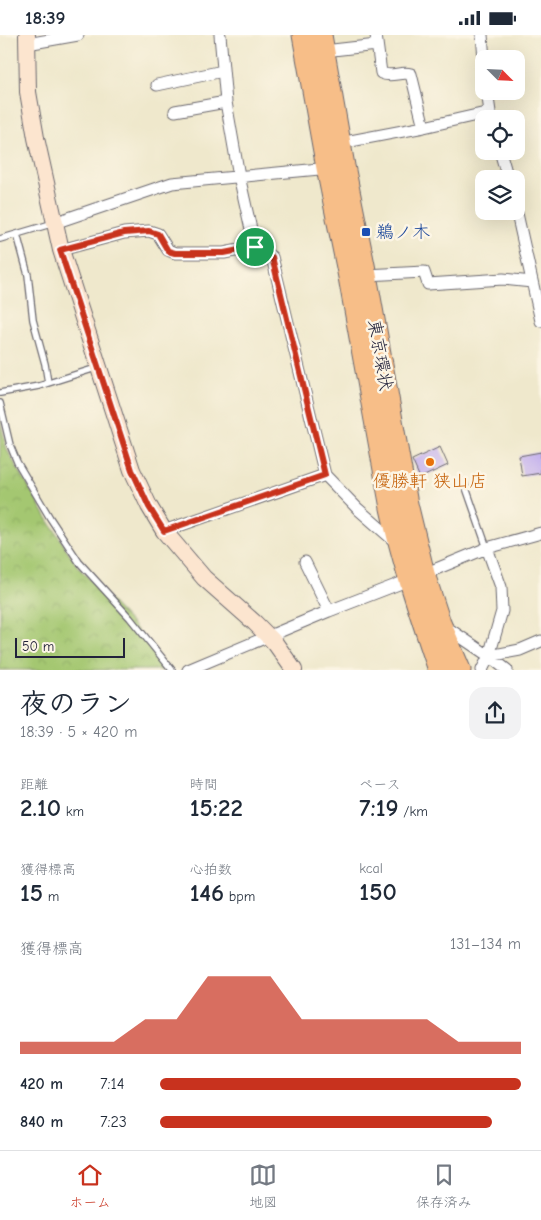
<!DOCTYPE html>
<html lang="ja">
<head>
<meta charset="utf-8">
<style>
	:root { --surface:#fff; --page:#f2f2f3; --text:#1f2937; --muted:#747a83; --line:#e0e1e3; --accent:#c8321e }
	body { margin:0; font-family:"Comic Neue","Klee One",sans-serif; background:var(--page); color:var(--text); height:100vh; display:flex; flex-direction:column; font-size:19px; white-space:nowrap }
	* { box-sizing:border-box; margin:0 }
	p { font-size:16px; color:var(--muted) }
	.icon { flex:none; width:28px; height:28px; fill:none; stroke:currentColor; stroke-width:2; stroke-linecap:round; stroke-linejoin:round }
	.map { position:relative; height:635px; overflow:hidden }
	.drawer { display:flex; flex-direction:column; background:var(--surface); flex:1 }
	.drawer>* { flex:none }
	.needle { width:32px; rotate:114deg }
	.tools { position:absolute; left:475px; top:15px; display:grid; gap:10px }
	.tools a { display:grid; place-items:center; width:50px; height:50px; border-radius:10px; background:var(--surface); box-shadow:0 5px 20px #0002; font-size:25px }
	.scale { position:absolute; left:15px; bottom:12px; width:110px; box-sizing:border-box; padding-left:5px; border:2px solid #22223b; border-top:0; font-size:14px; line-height:18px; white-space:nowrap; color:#22223b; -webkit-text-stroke:4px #fcf5e5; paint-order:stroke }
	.pin { position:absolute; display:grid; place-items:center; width:42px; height:42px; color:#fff; margin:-21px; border:2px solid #fff; border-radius:50%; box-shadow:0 1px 5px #0007 }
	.round { display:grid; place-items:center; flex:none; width:52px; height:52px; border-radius:15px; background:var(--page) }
	.summary { display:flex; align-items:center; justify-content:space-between; height:85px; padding:0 20px }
	h1 { font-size:28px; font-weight:700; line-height:38px }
	.metrics { display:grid; grid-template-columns:repeat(3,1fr); gap:8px; height:85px; padding:5px 20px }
	.metrics div { display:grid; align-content:center }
	.metrics b { font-size:25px; font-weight:700 }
	.metrics small { font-size:14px; font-weight:400 }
	.metrics p { font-size:14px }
	.chart { height:140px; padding:10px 20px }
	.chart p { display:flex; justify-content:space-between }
	.chart svg { width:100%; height:90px; margin-top:5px; fill:var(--accent); opacity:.7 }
	ul { padding:0 20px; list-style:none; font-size:16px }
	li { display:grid; grid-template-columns:80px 60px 1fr; align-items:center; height:38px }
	li i { height:12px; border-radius:6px; background:var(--accent) }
	.status { display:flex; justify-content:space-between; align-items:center; height:35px; padding:0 25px; background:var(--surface); direction:ltr }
	.status svg { height:14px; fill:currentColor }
	.tab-bar { display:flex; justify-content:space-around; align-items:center; height:70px; border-top:1px solid var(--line); background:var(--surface); font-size:14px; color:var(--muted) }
	.tab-bar a { display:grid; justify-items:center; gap:2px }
	.tab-bar .selected { color:var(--accent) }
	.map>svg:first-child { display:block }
	.park { fill:url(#park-crowns); stroke:#637456 }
	.building { fill:#bda9ee }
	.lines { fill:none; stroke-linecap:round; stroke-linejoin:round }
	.lane-casing { stroke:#6a676e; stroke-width:8 }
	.street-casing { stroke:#6a676e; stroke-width:13 }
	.secondary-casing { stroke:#6a676e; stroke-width:18 }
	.highway-casing { stroke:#6a676e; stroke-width:23 }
	.lane { stroke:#fff; stroke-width:5.5 }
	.street { stroke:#fff; stroke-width:11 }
	.secondary { stroke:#fce5cf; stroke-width:16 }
	.highway { stroke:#f7be88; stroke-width:21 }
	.route-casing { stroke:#fff; stroke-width:10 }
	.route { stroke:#c8321e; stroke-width:6 }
	.transit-dot { fill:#1a4fb4; stroke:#fcf5e5; stroke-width:2 }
	.food-dot { fill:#e8710a; stroke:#fcf5e5; stroke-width:2 }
	.labels { text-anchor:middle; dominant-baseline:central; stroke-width:5; stroke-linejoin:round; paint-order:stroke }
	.transit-label { font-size:18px; fill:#164399; stroke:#fcf5e5; text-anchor:start }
	.street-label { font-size:18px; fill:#22223b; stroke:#fcf5e5 }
	.food-label { font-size:18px; fill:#c56008; stroke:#fcf5e5 }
</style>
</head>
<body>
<div class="status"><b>18:39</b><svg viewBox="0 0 49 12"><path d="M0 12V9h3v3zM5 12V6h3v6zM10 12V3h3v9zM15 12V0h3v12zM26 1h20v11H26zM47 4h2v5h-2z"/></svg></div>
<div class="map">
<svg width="541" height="635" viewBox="0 0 541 635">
	<defs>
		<pattern id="park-crowns" width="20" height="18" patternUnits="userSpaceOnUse" patternTransform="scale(1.25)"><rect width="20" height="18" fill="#a4c771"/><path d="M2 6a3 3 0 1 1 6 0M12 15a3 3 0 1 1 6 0" fill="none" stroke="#8dab63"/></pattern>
	</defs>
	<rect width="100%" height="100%" fill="#fcf5e5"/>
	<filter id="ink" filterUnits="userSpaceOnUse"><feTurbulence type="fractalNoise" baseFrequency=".02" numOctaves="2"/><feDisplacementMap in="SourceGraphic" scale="10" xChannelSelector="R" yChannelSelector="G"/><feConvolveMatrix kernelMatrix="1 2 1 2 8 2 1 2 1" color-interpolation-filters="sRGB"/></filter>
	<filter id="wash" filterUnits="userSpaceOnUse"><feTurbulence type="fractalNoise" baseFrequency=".0096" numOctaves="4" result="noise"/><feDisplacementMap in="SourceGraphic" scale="20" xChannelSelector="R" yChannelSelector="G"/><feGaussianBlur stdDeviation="1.12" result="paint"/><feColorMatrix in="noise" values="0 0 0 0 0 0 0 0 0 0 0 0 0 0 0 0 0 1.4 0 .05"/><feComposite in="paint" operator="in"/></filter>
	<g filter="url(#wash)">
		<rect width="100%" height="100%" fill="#efe8cc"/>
		<!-- park -->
		<path class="park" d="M0,384L7,415L45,480L78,532L134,591L168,635H0Z"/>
		<g id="blocks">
			<!-- building -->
			<path class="building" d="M440,412L448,430L420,443L412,425Z
				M541,417V438L522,441L519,421Z"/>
		</g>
	</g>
	<g filter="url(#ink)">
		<use href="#blocks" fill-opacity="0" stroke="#6a676e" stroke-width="1"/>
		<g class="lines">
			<defs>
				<path id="lane" d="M17,199L28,240L33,285L45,329L48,348
					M0,204L54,188
					M0,358L39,351L96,333
					M0,368L10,410L17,427L50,483L79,527L130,583L172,635
					M464,447L487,513"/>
				<path id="street" d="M220,0L226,67L239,141L255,212L272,222L325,440L358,474L398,509
					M376,0L381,38C391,43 400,36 411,39L424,92
					M482,0L484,24
					M27,9L78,0
					M324,16L377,10
					M157,50L223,36
					M487,56L491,84
					M175,76L226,67
					M340,108L424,92L490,77
					M500,116L508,144
					M516,174L541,286
					M54,188L172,148L330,133
					M61,215L124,198L149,196L158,199L168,215L175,218H224L255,212
					M366,240L424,237L428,249L503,244L532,247
					M164,496L325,440
					M305,527L329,576
					M424,539L487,513L541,498
					M443,590L489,621L507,635
					M489,621L520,615L541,606
					M188,635L329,576L409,545
					M482,635L489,621L502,576L501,552L487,513"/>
				<path id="secondary" d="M27,0L28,57L36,103L61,215L132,435L149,471L164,496L204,543L255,588L275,608L294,635"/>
				<path id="highway" d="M303,0L327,133L349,242L391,473C403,529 421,581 439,635
					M321,0L344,131L366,240L407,469L424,539L440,588L460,635"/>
			</defs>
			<!-- lane casing -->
			<use href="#lane" class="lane-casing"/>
			<!-- street casing -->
			<use href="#street" class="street-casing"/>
			<!-- secondary casing -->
			<use href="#secondary" class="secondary-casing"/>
			<!-- highway casing -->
			<use href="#highway" class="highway-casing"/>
			<!-- lane -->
			<use href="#lane" class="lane"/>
			<!-- street -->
			<use href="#street" class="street"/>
			<!-- secondary -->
			<use href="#secondary" class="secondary"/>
			<!-- highway -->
			<use href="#highway" class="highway"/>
		</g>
	</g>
	<g class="lines" filter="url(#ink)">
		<defs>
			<path id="route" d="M149,196L158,199L168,216L175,218H224L255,212L272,222L325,440L164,496L149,472L132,435L60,215L124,198Z"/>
		</defs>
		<!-- route casing -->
		<use href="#route" class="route-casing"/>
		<!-- route -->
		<use href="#route" class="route"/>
	</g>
	<!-- markers -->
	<rect class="transit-dot" x="361" y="192" width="10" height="10" rx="2.5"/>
	<circle class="food-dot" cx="430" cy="427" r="5"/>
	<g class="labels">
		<!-- transit labels -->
		<g class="transit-label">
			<text x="376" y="197">鵜ノ木</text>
		</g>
		<!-- street labels -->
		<g class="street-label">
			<text transform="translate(380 320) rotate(80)">東京環状</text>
		</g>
		<!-- food labels -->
		<g class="food-label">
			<text x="430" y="446">優勝軒 狭山店</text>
		</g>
	</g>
</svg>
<div class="tools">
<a><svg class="needle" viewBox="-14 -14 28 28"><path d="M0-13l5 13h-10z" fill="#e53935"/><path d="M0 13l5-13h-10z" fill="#747a83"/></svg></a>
<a><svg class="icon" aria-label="locate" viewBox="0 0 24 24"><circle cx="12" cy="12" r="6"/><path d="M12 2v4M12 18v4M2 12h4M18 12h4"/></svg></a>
<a><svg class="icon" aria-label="layers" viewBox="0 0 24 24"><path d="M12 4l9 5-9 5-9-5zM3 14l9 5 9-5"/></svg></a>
</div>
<div class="scale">50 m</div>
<div class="pin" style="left:255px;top:212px;background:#1e9e55"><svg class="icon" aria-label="arrive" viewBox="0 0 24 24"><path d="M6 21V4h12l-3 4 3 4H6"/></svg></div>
</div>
<section class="drawer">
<div class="summary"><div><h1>夜のラン</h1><p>18:39 · 5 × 420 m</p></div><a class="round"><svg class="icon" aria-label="share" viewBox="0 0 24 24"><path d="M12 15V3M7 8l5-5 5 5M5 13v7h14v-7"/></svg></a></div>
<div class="metrics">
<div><p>距離</p><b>2.10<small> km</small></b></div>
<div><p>時間</p><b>15:22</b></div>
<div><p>ペース</p><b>7:19<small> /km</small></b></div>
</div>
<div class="metrics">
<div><p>獲得標高</p><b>15<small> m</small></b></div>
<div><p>心拍数</p><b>146<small> bpm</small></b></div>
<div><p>kcal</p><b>150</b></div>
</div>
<div class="chart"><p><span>獲得標高</span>131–134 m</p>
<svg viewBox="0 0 160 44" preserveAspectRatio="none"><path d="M0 44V38L10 38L20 38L30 38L40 27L50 27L60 6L70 6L80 6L90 27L100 27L110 27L120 27L130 27L140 38L150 38L160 38V44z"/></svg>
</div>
<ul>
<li><b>420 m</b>7:14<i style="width:100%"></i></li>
<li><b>840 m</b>7:23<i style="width:92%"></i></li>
</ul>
</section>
<nav class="tab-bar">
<a class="selected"><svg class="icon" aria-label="home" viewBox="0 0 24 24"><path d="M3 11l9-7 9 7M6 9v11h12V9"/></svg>ホーム</a>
<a><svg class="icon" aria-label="map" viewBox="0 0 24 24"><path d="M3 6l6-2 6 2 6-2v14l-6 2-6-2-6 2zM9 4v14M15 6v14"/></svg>地図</a>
<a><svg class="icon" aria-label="saved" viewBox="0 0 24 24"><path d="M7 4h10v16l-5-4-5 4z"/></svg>保存済み</a>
</nav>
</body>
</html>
